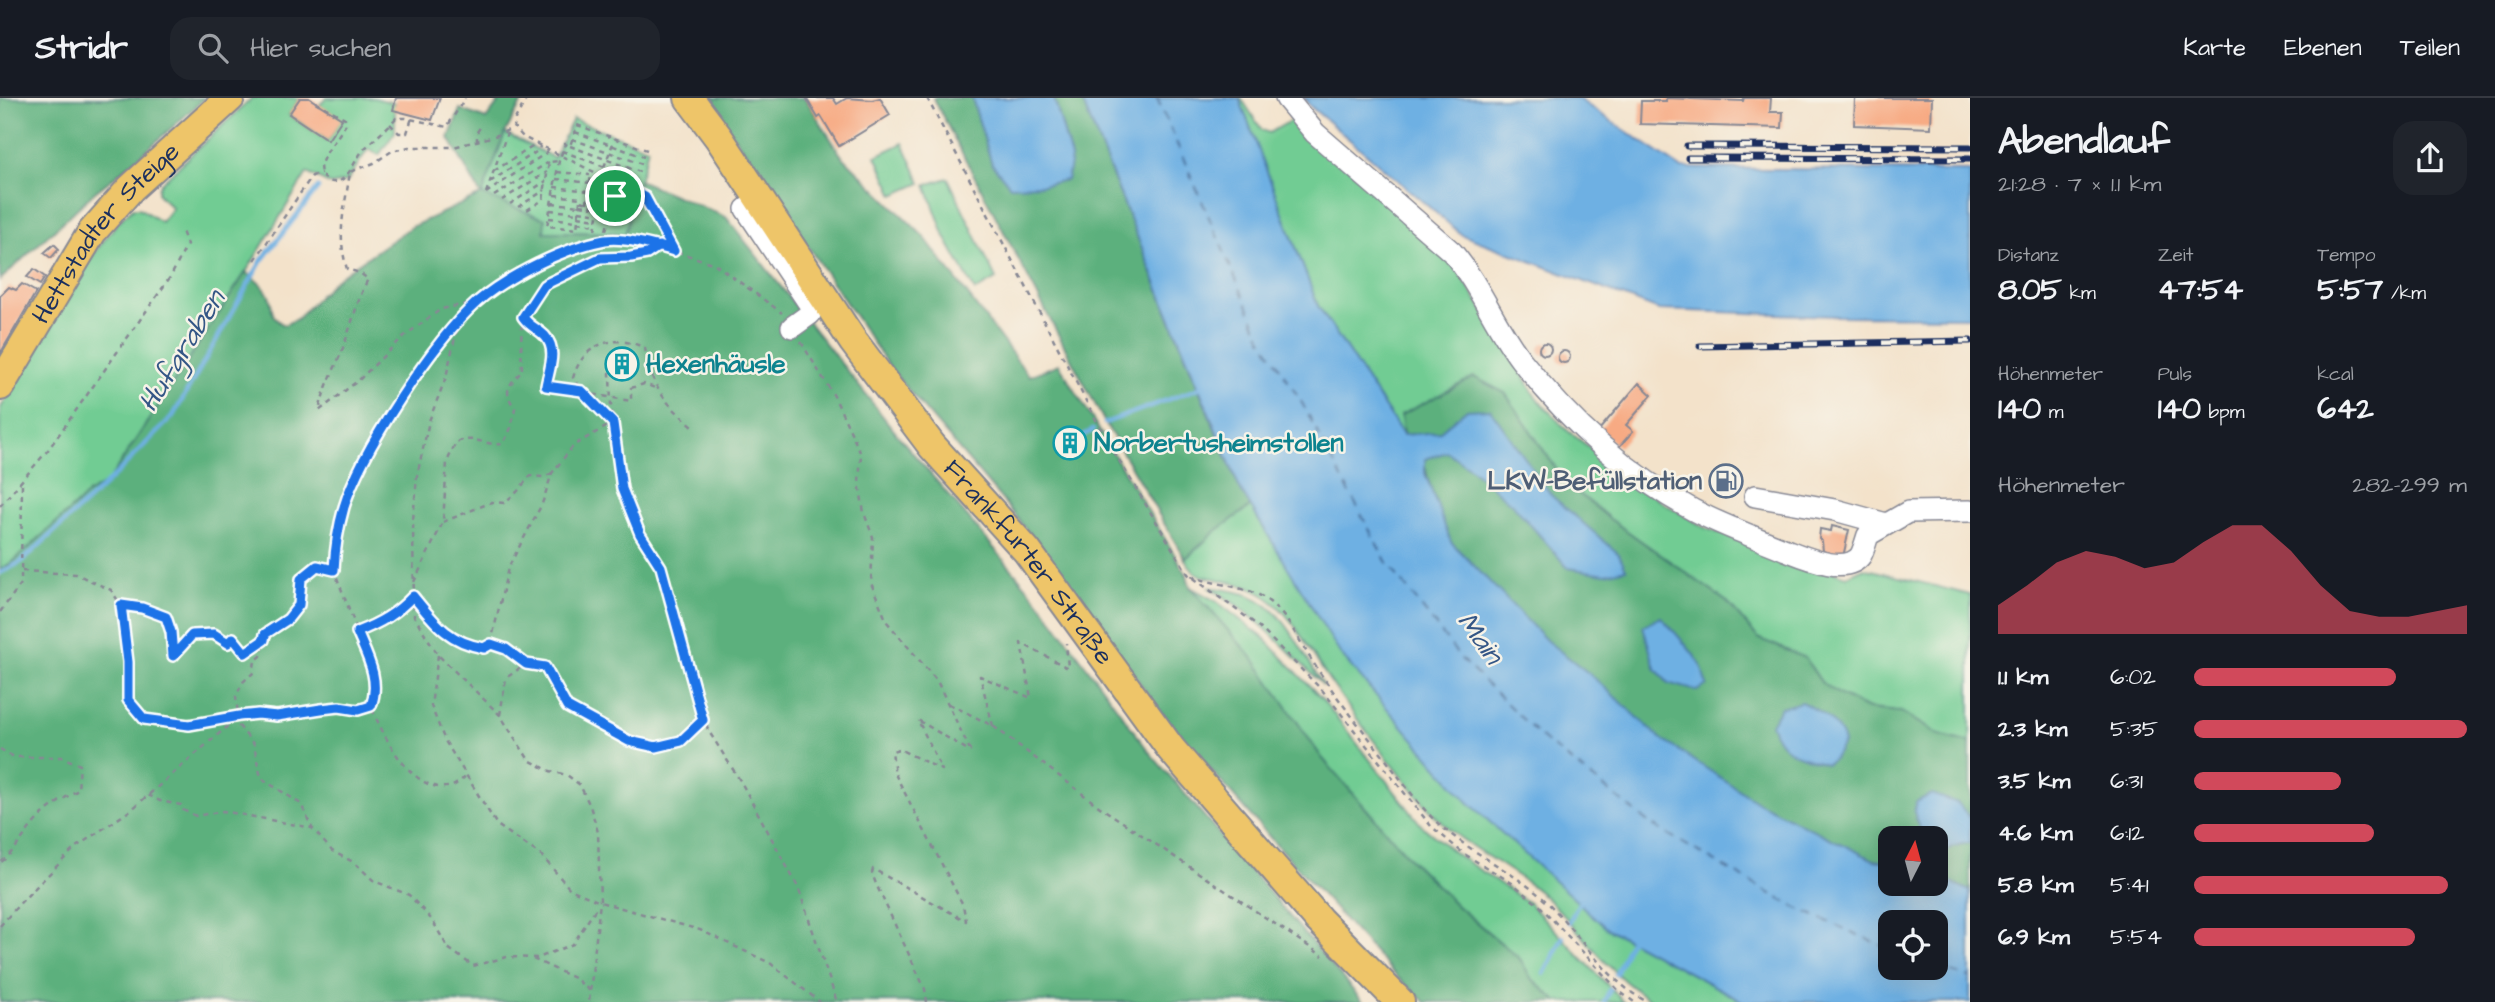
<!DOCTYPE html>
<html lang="de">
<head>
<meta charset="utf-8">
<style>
	:root { --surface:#171b24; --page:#20242c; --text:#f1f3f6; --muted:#9ea1a6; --line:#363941; --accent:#d1495b }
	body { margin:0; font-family:"Architects Daughter",sans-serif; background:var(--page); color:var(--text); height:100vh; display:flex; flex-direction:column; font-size:26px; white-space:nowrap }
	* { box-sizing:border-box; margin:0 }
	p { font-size:23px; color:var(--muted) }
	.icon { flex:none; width:38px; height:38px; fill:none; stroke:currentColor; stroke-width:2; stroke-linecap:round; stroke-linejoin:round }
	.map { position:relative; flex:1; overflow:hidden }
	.side { display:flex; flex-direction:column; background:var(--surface); width:525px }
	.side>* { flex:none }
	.needle { width:46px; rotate:6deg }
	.fabs { position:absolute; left:1878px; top:728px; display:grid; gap:14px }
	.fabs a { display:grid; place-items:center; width:70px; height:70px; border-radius:14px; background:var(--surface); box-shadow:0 7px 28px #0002; font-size:35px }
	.pin { position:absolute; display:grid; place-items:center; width:60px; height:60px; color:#fff; margin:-30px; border:4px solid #fff; border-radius:50%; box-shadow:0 2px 7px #0007 }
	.round { display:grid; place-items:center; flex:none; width:74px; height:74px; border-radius:21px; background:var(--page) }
	.headline { display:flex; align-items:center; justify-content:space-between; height:119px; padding:0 28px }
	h1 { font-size:38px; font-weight:700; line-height:52px }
	.stats { display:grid; grid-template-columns:repeat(3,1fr); gap:10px; height:119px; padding:7px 28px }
	.stats div { display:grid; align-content:center }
	.stats b { font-size:30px; font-weight:700 }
	.stats small { font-size:19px; font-weight:400 }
	.stats p { font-size:19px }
	.chart { height:196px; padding:14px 28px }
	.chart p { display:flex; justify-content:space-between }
	.chart svg { width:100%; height:126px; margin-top:7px; fill:var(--accent); opacity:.7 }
	ul { padding:0 28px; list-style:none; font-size:23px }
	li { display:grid; grid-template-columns:112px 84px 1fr; align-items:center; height:52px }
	li i { height:18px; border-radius:9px; background:var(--accent) }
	header { display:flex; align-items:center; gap:42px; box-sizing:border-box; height:98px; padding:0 35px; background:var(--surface); border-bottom:2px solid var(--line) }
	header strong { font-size:33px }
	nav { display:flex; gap:38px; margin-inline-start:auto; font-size:24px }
	.search { width:490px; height:63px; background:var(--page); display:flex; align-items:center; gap:18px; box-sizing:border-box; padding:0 24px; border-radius:21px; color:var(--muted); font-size:26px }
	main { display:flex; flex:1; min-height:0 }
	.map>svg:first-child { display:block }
	.green { fill:#71cc93; stroke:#467e78; stroke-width:2 }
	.forest { fill:#5cb07d; stroke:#3c706e; stroke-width:2 }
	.water { fill:#6eb0e3; stroke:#4470a0; stroke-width:2; fill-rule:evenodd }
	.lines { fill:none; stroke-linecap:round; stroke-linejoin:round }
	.stream { stroke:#6eb0e3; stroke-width:4.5 }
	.ferry { stroke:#345686; stroke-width:2; stroke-dasharray:9 7; stroke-linecap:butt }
	.building { fill:#f7aa83 }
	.minor-casing { stroke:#878894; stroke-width:24 }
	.major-casing { stroke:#878894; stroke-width:32 }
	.path { stroke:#878894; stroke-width:2.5; stroke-dasharray:5 5; stroke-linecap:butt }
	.minor { stroke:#fff; stroke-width:21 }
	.major { stroke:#eec569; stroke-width:28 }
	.rail-casing { stroke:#1b2f5e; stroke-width:7 }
	.rail { stroke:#f7f3e8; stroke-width:4.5; stroke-dasharray:13; stroke-linecap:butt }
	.route-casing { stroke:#fff; stroke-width:14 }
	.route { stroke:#1a73e8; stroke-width:9 }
	.labels { text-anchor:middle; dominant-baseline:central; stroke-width:5; stroke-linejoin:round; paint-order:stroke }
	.street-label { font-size:26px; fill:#1b2f5e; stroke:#f7f3e8 }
	.culture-label { font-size:26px; font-weight:bold; fill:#0d838f; stroke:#f7f3e8; text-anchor:start }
	.service-label { font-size:26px; font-weight:bold; fill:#4e5e75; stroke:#f7f3e8; text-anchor:end }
	.water-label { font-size:28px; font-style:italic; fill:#345686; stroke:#f7f3e8 }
</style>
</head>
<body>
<header>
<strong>Stridr</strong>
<div class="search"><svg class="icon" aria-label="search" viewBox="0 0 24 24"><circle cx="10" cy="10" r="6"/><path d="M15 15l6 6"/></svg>Hier suchen</div>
<nav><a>Karte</a><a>Ebenen</a><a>Teilen</a></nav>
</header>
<main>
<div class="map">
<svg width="1970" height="904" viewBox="0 0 1970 904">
	<rect width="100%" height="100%" fill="#f7f3e8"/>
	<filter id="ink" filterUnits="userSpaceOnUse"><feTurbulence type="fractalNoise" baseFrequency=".0143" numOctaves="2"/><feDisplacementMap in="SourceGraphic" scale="14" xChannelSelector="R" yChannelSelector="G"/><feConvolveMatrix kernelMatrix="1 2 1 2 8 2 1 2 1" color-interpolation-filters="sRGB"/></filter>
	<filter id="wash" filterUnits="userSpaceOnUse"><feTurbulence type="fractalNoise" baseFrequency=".00686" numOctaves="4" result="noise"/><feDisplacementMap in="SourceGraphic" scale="28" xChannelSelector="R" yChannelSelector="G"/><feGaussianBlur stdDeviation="1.57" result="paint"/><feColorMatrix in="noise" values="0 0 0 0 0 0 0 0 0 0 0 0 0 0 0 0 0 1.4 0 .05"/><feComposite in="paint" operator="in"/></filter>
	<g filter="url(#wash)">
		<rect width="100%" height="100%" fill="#f3e2ca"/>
		<!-- green -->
		<path class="green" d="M252,0H300L289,17L328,42L341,21L319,7L327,0H374L395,5V34L379,57L368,51L347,83L331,87L307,75L246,174L108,384L89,395L12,465L0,471V311L87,165L118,124L133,110H139L161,124L172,110L158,96V90L161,85Z
			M1239,0H1241L1262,32L1269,35L1294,21L1451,161L1517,265L1536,300L1568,333L1662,404L1706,430L1768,454L1847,478L1864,470L1970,497V645L1939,637L1901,614L1868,611L1840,597L1821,584L1805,560L1758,540L1727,504L1610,421L1565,384L1505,295L1403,337L1318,208Z
			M573,21L648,50L625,135L544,134L482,97L505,35L554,60Z
			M903,45L921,85L894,97L876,58Z
			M948,80L996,181L975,193L945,139L926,87Z
			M1251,408L1260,425L1606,830L1744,904H1655C1609,880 1583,832 1544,798C1509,767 1462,749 1430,712C1396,672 1362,629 1332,586C1310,556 1296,519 1265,498C1246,485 1221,483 1199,477L1193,473L1185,461L1216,433Z
			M1190,489L1216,503L1265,541L1322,601L1422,728L1456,756L1530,806L1624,904H1558L1531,880L1520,861L1457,808L1410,761L1322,660L1256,564Z
			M1208,489C1222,491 1238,493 1251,498C1287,512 1304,560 1324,588C1287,552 1254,514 1208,489Z"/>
		<!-- forest -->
		<path class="forest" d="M0,0H205L131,66L95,94L0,182Z
			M502,0H524L505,35L482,97L545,121L544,134L625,135L639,82L726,119L900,340L1038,502L1150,655L1363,904H0V471L12,465L89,395L108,384L246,174C253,180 262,186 267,194C276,209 266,217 284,227L297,221L336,181L411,129L481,97L449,40L460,11L486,21Z
			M708,0H805L841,57L924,139L1029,278L1059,266L1187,477L1190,489L1256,564L1322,660L1410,761L1457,808L1520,861L1531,880L1558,904H1425L1396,878L1273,743L1161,615L1074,492L1009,410L892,273Z
			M933,0H972L992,66L1071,60L1054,0H1081L1221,346L1240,391L1251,408L1216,433L1185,461L1104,323Z
			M1474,279L1505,295L1565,384L1610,421L1727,504L1758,540L1805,560L1821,584L1840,597L1868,611L1901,614L1939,637L1970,645V728L1931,740H1890V766L1863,760L1758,706L1659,641L1546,545L1450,446L1429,384L1423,360L1439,335L1403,337L1401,317Z
			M1970,743V794L1940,780L1938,766L1945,746Z"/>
		<!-- water -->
		<path class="water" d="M972,0H1054L1071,60L1067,82L1043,87L1010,88L992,66Z
			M1081,0H1239L1318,208L1403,337L1439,334L1466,312L1490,311L1552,398L1619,456L1626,471L1605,476L1568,470L1515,409L1473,372L1447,354L1425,361V375L1451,444L1547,543L1591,577L1660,640L1759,705L1874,762L1890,764V786H1936V740H1928C1917,730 1912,719 1916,704L1932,696L1958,705L1970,720V745C1945,747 1938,758 1945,781L1970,793V904H1744L1606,830L1468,704L1341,557L1240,391ZM1890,824H1936V870H1890Z
			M1304,0H1577L1681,70L1970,73V219L1836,218L1659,212L1462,137L1310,8Z
			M1661,519C1675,534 1689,549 1700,566C1704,572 1703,580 1707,587L1697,593L1668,585L1655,570L1643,528Z
			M1801,604C1820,613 1837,623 1844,644L1835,659L1826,666C1797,657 1781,656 1771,626L1780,610Z"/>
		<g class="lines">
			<!-- stream -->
			<path class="stream" d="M1105,325L1199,290
				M1079,340L1093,332
				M0,475L21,464L108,384L173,318L262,162L318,90
				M1569,824L1579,805
				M1544,876L1563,839
				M1616,876L1630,843
				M1604,904L1610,891"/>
			<!-- ferry -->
			<path class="ferry" d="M1157,0L1262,241L1302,305L1386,463L1462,562L1544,642L1652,727L1790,807L1890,851
				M1936,870L1970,879"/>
		</g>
		<g id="blocks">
			<!-- building -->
			<path class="building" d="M300,0H309L342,21L328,42L289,16Z
				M396,0H440L432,22L393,12Z
				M806,0H833L837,6L847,0L872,2L880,0L890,17L839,48L821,18L818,20Z
				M1666,0L1743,3L1744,0H1771L1770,14H1783L1782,30L1640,26L1641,3H1666Z
				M1855,0H1932L1931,30L1854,27Z
				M594,87L607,89L604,106L591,103Z
				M54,146L59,151L51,160L44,155Z
				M34,171L45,179L40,187L27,179Z
				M22,186L36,194L0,256V198L9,189L16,192Z
				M1539 251a6 6 0 1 1 12 0a6 6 0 1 1-12 0Z
				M1558 259a6 6 0 1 1 12 0a6 6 0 1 1-12 0Z
				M615,259L630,260L629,277L614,275Z
				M1639,285L1652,297L1626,327L1633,333L1619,349L1599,332Z
				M1073,337L1078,346L1067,352L1062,344Z
				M1832,428L1849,432L1843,459L1823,453L1822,443L1819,441L1820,431L1831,433Z"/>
		</g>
	</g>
	<g filter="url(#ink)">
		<use href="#blocks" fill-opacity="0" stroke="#878894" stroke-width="2"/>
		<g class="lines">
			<defs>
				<path id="minor" d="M1286,0L1315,35L1452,154C1480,187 1495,228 1521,262C1568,322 1626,376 1693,412C1723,428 1755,439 1786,452C1804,459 1847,478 1861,457C1864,451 1866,443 1868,437L1908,414L1970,413
					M760,102L746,111L810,207V216L792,229
					M1755,398L1835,412L1886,426"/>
				<g id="major">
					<path id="s1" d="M689,0L719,40L853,243L932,348L1027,453L1171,651L1319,822L1400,904"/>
					<path id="s2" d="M0,288L92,134L131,90L230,0"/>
				</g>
			</defs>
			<!-- minor casing -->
			<use href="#minor" class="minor-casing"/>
			<!-- major casing -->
			<use href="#major" class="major-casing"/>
			<!-- path -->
			<path class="path" d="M527,0L515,21L514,29L523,39L645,99L673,151
				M927,0L1106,341L1188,476L1257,527L1322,592L1431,728L1464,756L1512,785L1540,808L1619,893L1634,904
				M315,4L345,20L346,26L325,57L320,68L321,77C344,99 352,64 364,51C375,41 386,31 396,20H406L447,29L465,0
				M390,26L399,35H407L413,17
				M575,34L644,59
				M572,41L642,66
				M477,44V34L481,28
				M570,48L640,74
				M562,53L637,81
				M604,69L615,40
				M494,73L532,49L534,45
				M557,74L590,77
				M556,81L590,85
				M490,84L539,52L540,48
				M613,84L620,82L624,77
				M600,88L602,79
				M554,89L589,93
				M486,95L546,55L547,52
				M486,95L507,35
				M554,97L580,100V103L612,110
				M494,98L549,64
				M616,98L644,100
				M502,102L547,74
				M580,103L577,131L547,128L559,63L565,46L570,48L577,27L647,52
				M614,104L630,106
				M552,105L580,108
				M587,105L591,77
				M510,106L546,83
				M580,107L600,110
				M518,109L545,92
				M612,110L628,112
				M527,112L543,102L549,64L558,63
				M550,112L578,115
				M579,113L598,116
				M610,116L627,118
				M578,118L596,121
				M549,120L577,123
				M609,121L625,124
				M578,124L595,127
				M595,132L600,108
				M606,132L619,87
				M255,162L312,78L321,75
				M477,204L441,211L403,239L360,281L319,313C324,290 333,275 341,255C351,230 356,205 368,181L360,175L347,171C336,134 345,110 350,74L374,65L392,53L409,49H454L498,37L514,29
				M523,219C530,229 537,230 545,238C558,252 549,271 546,288L631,303V290L644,286L655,290
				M459,222L446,279L429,323L417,378L413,422L414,518L438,557L500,617L529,662L550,673L567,677L580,687L590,708L598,734L600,804L589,904
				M801,244L834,298L861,356L859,384L864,415L873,439L871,485L887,524L937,583L971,654
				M627,258L614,257L610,275L611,308L622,391L641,436L661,469L708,632L741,684L798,789L837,904
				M613,325L582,293L573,280C583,245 614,235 645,250C652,290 663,303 693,328
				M0,408L48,352L171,178L187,147L181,130
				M443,424L492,404L504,405L517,394L530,378L544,379L552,375
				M334,472L317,468L301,481L299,507L288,521L266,536L261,558L255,563L253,575L243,584L236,598L239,628L254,647L261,680L301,706L312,730L332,753L355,765L374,783L409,797L432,822L448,850L473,868L507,859L538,860L573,846L598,807
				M22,473L76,476L111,492L121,507L128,564V602L144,621L189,627L239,618L258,616L277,618L321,611L339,609L358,612L371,608
				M1191,478C1212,486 1236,487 1257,496C1286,510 1299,544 1316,569C1336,599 1358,626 1380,654C1395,673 1409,694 1425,712C1461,753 1513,770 1551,808C1582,840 1608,885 1648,904
				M414,484L443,424L447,364L456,344C476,337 484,348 503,346L511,330L515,310C502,292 509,287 522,273C521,235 517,218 544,187C559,180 585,164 600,160C623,154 635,164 659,148
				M122,507L142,510L166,519L171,534L173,558L192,537L214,536L228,545L234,539L245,555L264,542
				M0,514L21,486L22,383
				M357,534C380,525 396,516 413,497C435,525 448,543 484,550L491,546L506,551L526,566L546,569L567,609L629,643L656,649L681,643L703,622
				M491,545L508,470L542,406L552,375L574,347L613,325
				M438,557L431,608L445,643L497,727L541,757L570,791L600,804L700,832L770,865L820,904
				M949,606L993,628L1100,709L1323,858
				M500,617L506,580L526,566
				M993,628L980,578L1031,600L1021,545L1068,570L1066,545
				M0,651L14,659H62L80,667L78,692C63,701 49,709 37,722C23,737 17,752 0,765
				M465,679C461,682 456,687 452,688C413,699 382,636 371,608L375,597L374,576L334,472L335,446L345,407L364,363L399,304L435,251L477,204L504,183L568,153L608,141L659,148L715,166L782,215
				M148,697L160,703L181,707L183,712L196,718L223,713L312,730
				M0,828L22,803L76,749L131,712L237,620
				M533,861L576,881L590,893
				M927,904L925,891L876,786L872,775L873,771L966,823L963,807L895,676L892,653L899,651L942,672L918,622L971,654"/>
			<!-- minor -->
			<use href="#minor" class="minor"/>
			<!-- major -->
			<use href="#major" class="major"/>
			<defs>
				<path id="rail" d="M1687,48L1970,49
					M1688,60L1970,61
					M1700,248L1970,243"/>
			</defs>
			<!-- rail casing -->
			<use href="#rail" class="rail-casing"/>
			<!-- rail -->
			<use href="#rail" class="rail"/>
		</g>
	</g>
	<g class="lines" filter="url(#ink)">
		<defs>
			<path id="route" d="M615,98L645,100L674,153C657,148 623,139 605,142C566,149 507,178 477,204C434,242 360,355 344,409C338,430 335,451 334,472L317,468L301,481L299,507L288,521L265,536L264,542L245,555L233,540L228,545L214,536L192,537L173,558L171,534L166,519L142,510L121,507L128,564V602L144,621L189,627L239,618L258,616L277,618L321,611L339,609L358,612L371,608C381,582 367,558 357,534C380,525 396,516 413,498C435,525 448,544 484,550L491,546L506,551L526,566L545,569L567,609L629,643L656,649L681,643L703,622L661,469L640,436L622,391L613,325L582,293L546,288C549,271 558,252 545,238C537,230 530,229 523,219L544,187L600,160L631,159L647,156L659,148L674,153L645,99L619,86L615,98"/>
		</defs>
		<!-- route casing -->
		<use href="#route" class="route-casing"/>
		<!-- route -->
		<use href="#route" class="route"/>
	</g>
	<!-- icons -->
	<defs>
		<symbol id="building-ring" viewBox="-11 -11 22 22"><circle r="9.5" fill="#f7f3e8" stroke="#0f9aa8" stroke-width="1.5"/><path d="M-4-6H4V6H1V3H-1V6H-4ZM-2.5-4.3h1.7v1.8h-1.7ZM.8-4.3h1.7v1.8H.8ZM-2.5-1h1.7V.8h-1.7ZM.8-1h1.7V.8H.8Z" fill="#0f9aa8"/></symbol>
		<symbol id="fuel-ring" viewBox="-11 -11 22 22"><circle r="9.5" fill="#f7f3e8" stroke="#5c6f8a" stroke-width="1.5"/><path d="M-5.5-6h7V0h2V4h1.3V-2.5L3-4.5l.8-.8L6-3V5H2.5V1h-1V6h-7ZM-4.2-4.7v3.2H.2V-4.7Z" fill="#5c6f8a"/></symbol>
	</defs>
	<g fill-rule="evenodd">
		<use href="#building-ring" x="603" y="247" width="38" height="38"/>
		<use href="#building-ring" x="1051" y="326" width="38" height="38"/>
		<use href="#fuel-ring" x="1707" y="364" width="38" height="38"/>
	</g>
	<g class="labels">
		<!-- street labels -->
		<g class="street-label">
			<text stroke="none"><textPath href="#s2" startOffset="187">Hettstadter Steige</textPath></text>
			<text stroke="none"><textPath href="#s1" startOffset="576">Frankfurter Straße</textPath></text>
		</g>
		<!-- culture labels -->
		<g class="culture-label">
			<text x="646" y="266">Hexenhäusle</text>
			<text x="1094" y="345">Norbertusheimstollen</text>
		</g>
		<!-- service labels -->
		<g class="service-label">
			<text x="1702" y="383">LKW-Befüllstation</text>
		</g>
		<!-- water labels -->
		<g class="water-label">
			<text transform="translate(182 253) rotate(-58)">Hufgraben</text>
			<text transform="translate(1480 540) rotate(54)">Main</text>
		</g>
	</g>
</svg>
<div class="fabs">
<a><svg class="needle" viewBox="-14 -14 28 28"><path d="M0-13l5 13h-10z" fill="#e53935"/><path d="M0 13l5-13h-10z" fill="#9ea1a6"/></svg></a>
<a><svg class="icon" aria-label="locate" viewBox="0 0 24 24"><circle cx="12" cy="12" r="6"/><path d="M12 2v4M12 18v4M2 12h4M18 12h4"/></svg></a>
</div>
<div class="pin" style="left:615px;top:98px;background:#1e9e55"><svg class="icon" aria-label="arrive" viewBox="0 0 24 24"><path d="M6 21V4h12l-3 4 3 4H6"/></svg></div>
</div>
<section class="side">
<div class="headline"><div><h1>Abendlauf</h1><p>21:28 · 7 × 1.1 km</p></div><a class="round"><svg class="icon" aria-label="share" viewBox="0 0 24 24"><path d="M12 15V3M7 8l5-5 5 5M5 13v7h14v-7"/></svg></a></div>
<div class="stats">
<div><p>Distanz</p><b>8.05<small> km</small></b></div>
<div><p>Zeit</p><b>47:54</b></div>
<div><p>Tempo</p><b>5:57<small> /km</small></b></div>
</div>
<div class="stats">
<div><p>Höhenmeter</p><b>140<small> m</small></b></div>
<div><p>Puls</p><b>140<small> bpm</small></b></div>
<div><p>kcal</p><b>642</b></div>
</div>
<div class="chart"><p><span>Höhenmeter</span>282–299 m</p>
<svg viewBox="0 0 160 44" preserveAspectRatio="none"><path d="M0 44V34L10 27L20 19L30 15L40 17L50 21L60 19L70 12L80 6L90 6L100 15L110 27L120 36L130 38L140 38L150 36L160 34V44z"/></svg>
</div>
<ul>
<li><b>1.1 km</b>6:02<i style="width:74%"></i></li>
<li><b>2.3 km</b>5:35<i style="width:100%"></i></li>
<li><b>3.5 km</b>6:31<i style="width:54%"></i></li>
<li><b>4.6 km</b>6:12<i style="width:66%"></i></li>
<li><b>5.8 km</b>5:41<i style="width:93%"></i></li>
<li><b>6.9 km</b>5:54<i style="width:81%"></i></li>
</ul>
</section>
</main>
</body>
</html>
